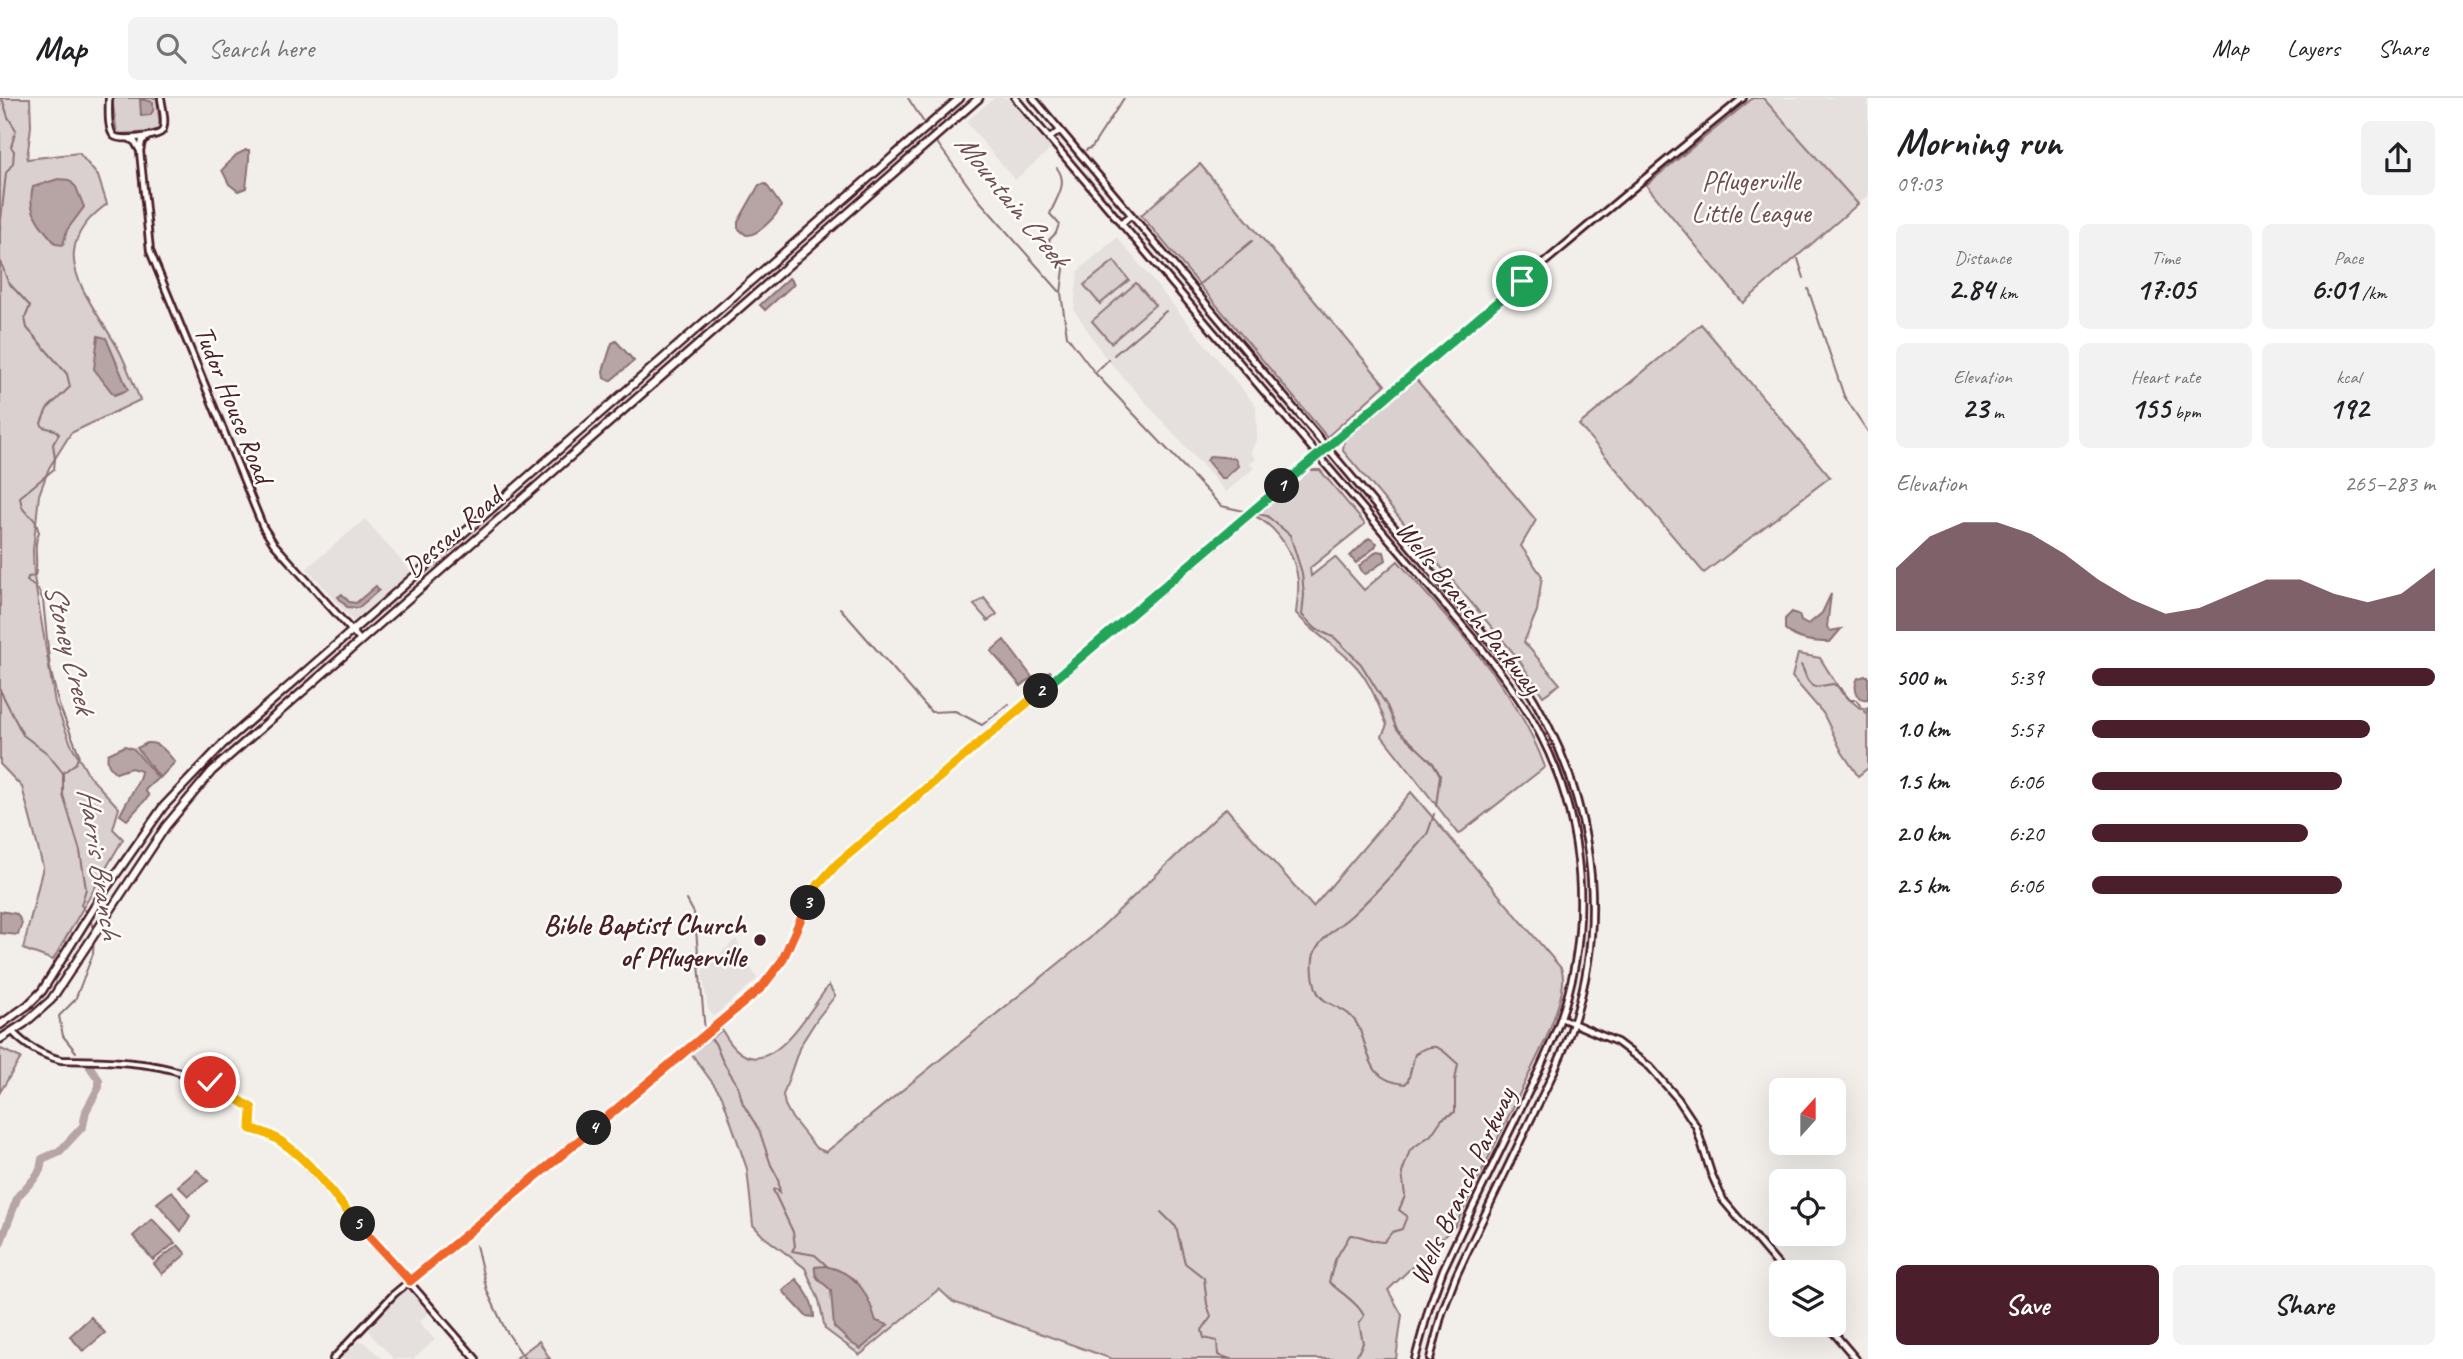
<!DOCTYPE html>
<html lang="en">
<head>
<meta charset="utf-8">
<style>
	:root { --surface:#fff; --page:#f2f2f2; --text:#202124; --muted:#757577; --line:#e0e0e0; --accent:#4a1f2b }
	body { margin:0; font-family:Caveat,sans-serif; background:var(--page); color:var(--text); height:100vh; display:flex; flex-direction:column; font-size:26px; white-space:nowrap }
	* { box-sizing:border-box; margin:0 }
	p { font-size:23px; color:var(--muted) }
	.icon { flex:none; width:38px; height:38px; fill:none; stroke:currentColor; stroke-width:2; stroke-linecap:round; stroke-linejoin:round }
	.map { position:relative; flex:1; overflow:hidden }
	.details { display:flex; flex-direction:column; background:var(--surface); width:595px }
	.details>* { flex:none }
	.needle { width:46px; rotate:21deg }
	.buttons { position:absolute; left:1769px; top:980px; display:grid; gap:14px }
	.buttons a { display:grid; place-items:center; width:77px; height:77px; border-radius:10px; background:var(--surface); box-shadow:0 7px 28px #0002; font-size:35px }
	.pin { position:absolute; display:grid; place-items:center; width:60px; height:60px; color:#fff; margin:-30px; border:4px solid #fff; border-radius:50%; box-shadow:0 2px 7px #0007 }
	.km { position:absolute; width:35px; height:35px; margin:-18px; border-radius:50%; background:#222; color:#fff; font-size:19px; line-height:35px; text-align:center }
	.round { display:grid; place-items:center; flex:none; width:74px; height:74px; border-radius:10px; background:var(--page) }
	.headline { display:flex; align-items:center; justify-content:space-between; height:119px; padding:0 28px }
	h1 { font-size:38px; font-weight:700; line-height:52px }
	.stats { display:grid; grid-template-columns:repeat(3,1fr); gap:10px; height:119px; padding:7px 28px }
	.stats div { display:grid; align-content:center; border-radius:10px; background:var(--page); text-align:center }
	.stats b { font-size:30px; font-weight:700 }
	.stats small { font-size:19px; font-weight:400 }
	.stats p { font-size:19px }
	.chart { height:196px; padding:14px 28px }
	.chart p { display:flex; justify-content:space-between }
	.chart svg { width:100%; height:126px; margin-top:7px; fill:var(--accent); opacity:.7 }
	.action { display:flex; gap:14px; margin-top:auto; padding:14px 28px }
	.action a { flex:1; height:80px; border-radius:10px; background:var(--accent); color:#fff; font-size:28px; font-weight:700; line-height:80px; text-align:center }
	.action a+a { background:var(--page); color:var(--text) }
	ul { padding:0 28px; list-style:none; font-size:23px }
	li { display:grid; grid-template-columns:112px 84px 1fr; align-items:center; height:52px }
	li i { height:18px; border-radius:9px; background:var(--accent) }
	header { display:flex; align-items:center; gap:42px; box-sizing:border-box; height:98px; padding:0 35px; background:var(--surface); border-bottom:2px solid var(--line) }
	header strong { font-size:33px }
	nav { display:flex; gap:38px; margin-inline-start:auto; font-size:24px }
	.search { width:490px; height:63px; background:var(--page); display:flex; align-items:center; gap:18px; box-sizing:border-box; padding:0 24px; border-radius:10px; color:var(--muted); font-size:26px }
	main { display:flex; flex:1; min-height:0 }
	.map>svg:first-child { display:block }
	.built { fill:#e5dfdd }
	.green { fill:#d9d0cf; stroke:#92787d; stroke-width:2 }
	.water { fill:#b7a5a6; stroke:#8b6f75; stroke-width:2 }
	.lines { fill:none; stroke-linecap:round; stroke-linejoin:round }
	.stream { stroke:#8b6f75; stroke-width:2 }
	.river { stroke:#b7a5a6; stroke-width:8 }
	.tertiary-casing { stroke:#4a1f2b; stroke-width:10 }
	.primary-casing { stroke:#4a1f2b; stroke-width:11 }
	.tertiary { stroke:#fdfcf7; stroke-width:4.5 }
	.primary { stroke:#fdfcf7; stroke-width:6 }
	.split-1-casing { stroke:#fff; stroke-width:14 }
	.split-2-casing { stroke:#fff; stroke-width:14 }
	.split-3-casing { stroke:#fff; stroke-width:14 }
	.split-4-casing { stroke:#fff; stroke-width:14 }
	.split-5-casing { stroke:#fff; stroke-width:14 }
	.split-6-casing { stroke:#fff; stroke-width:14 }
	.split-1 { stroke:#22a559; stroke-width:9 }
	.split-2 { stroke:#22a559; stroke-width:9 }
	.split-3 { stroke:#f5b400; stroke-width:9 }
	.split-4 { stroke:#f0652b; stroke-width:9 }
	.split-5 { stroke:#f0652b; stroke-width:9 }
	.split-6 { stroke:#f5b400; stroke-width:9 }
	.poi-dot { fill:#4a1f2b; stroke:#fdfcf7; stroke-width:2.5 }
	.labels { text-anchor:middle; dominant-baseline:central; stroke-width:5; stroke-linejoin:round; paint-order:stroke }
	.park-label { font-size:28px; fill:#6e4b54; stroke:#fdfcf7 }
	.street-label { font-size:28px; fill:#4a1f2b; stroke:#fdfcf7 }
	.poi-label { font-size:28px; font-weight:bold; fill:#4a1f2b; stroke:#fdfcf7; text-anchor:end }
	.water-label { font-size:30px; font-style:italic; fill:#704e56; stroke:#fdfcf7 }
</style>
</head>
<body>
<header>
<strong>Map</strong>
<div class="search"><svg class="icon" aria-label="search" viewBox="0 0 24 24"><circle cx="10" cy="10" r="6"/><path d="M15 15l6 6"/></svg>Search here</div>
<nav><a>Map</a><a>Layers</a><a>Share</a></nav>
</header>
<main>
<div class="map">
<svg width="1868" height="1261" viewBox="0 0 1868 1261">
	<rect width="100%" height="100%" fill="#f2efeb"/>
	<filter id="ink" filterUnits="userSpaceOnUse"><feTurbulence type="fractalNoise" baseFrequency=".0143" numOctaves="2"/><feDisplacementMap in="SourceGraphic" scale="14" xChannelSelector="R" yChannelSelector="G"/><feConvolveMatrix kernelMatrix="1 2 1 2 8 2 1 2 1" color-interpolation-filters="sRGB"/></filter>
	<g filter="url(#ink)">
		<!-- built -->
		<path class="built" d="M994,0H1008L1051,51L1015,82L966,24Z
			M1763,0H1868V98L1858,106Z
			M1117,139L1256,308L1257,340L1251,354L1256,361L1250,366L1254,370L1226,394L1105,259L1074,212L1078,173Z
			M365,421L411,474L353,523L307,470Z
			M736,841L757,881L714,918L708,912L702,873Z
			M408,1191L429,1215L419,1224L435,1242L413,1261H394L371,1237L369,1232L389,1207Z
			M359,1243L364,1244L383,1261H340Z"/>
		<!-- green -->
		<path class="green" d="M0,0H30L31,28L27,61L79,55L98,78L107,106C91,118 76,132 74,154C70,185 108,229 121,256C128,271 134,287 140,302L71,335L49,370L39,397L33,452L34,479L55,605L71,646L89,678L119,710L113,731L123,741L53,862L23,851L43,769L22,689L0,666Z
			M112,0H157L160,31L156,34L117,36Z
			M1753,0H1763L1858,106L1743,205L1646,87Z
			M1200,66L1385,287L1327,339L1141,117Z
			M1114,163L1129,182L1100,206L1084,187Z
			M1136,185L1155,207L1111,245L1092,223Z
			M1701,226L1830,379L1704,475L1579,327Z
			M1415,280L1536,422L1521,448L1542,478L1537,513L1524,544L1560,586L1543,598L1517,559L1343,353L1344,342Z
			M1310,372H1320L1365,426L1310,470L1311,478L1335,459L1364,492L1398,463C1452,527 1516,588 1545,669L1459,736L1382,638L1387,627C1378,607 1370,582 1353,565C1335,547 1313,535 1296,515C1297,505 1299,493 1298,482C1295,456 1277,428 1253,417L1260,410L1264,411L1303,374Z
			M984,500L997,516L988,523L974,507Z
			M1798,556L1820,560L1842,595L1861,611L1868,610V670L1858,678L1842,654L1823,615L1792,579Z
			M1411,694L1561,870C1569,887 1552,924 1546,941L1456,1127L1388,1192L1402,1217L1396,1261H1112L953,1204L939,1191L860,1257L825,1231L819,1202L805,1170L763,1138L753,1127L747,1071L722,998L691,955L722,932C760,1002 803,921 829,887L835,898L817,921L800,948L783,997L785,1007L792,1020L816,1050L826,1054L1090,840L1226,710L1313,809Z
			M1,951L21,960L0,994V953Z
			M539,1243L550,1261H515Z"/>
		<!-- water -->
		<path class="water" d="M140,1L153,4V13L150,17L141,18Z
			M246,52H249C250,61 247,80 246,90L238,93L229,86L222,72L236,57Z
			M58,81L69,82L76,89L84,109L67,132L63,147L56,146C41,129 26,113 33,89Z
			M766,86L781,108C777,117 758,138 747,137C744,136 741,133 738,130V124L759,87Z
			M789,180L794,186L765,212L760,207Z
			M98,238L106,240L128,292L114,297L94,271Z
			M616,243L634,263L610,283L604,280L603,273L612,245Z
			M1210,358L1235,360L1238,368L1225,380H1221L1207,363Z
			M1369,440L1377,445L1375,449L1356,465L1350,458Z
			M1377,453L1384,454L1386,462L1366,476L1363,475L1359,468Z
			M376,488L379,492L358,510L347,509L338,499L342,496L349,504L356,505Z
			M1831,496L1827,529L1830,533L1841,531L1830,544C1814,544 1797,543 1785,531V521L1792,514L1799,517L1801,523L1806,526L1810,525L1822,515Z
			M1004,542L1032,579L1021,588L991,553Z
			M1865,578H1868V601C1856,603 1853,588 1858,580Z
			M147,645C161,644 167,655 175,664L160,680L137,650Z
			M125,648L134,651L158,680L145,692L149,698L127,722L120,717C125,706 141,682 141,673L131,670L116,675C109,669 106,665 108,656Z
			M0,813L17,816L22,825L18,837L0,835Z
			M197,1072L208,1083L188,1098L178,1088Z
			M172,1093L190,1118L181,1133L157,1105Z
			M152,1121L175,1145L153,1162L133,1138Z
			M178,1147L186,1156L162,1176L154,1166Z
			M825,1168C857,1175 867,1193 876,1223L888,1227L861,1251L851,1245L834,1229L831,1193C825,1184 813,1182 815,1169Z
			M796,1181C805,1190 814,1205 814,1219L806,1218L783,1193Z
			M91,1219L105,1235L83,1253L70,1238Z"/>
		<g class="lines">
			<!-- stream -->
			<path class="stream" d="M908,0L932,37
				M935,42L978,101L1060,194
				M1086,52L1092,49L1124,0
				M1057,70C1069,86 1056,100 1050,116L1059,126L1056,135L1049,142L1052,153L1064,171L1061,195L1067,238L1095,275L1221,408L1267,418L1290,437L1302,475L1304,497L1302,517L1316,531L1335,540L1361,566L1387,608L1397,631L1433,665L1440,677L1436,708
				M0,131L6,75L13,65L14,53L11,49L16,32L8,19L2,0
				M1798,161L1804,180
				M0,162L8,184L30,208L25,220L27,230L67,276L70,289L47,311L41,325L43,329L55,332L59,336L53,346L55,361L54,371L20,399C23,419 27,411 35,423C37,426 37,430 39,434C32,450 39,463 35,478L28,479L27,483L38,491L43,502L50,570L59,607L79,656L76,665L63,675
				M1197,188L1252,143
				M1808,191L1844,298L1868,334
				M1114,257L1166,213
				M1095,275L1109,261
				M840,510L931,614L955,613L982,627L1009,606
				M1801,567C1807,577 1804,582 1815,589L1833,586L1840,590L1850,602H1856L1868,617
				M1027,591L1037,580L1050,573L1053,577
				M0,592L23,637L47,655L63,675V697L80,753L86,791L81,807L87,815
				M687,802L694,815L696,832L705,934
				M90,820L94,835
				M708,938L715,945L722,962L738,988L743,1006L759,1032L771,1067L778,1080L780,1095L777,1091L773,1092L793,1134L795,1148L792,1153L815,1157L827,1168
				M76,954L63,938L59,918L75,902L93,856L94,840
				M1161,1114L1176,1129L1185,1165L1204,1180L1207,1206L1211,1219L1202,1232L1204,1240L1217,1243L1218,1257L1231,1261
				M476,1147L487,1193L505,1231L525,1261
				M1355,1261L1363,1245L1359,1225L1364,1218C1358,1205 1341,1195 1329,1184L1335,1162L1350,1137C1363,1137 1371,1144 1384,1144L1392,1134L1402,1131L1407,1118L1399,1112L1405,1098L1402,1075L1410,1052L1431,1037L1442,1021L1455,1014V982L1458,966C1441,952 1438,941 1415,956L1408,983L1405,986C1367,982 1371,958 1359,930C1349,906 1324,910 1317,893C1313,883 1311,866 1314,856C1321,839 1337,830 1351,818C1372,799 1391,778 1410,756C1415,750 1422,743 1427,736C1430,730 1432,722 1434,716"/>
			<!-- river -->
			<path class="river" d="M0,1146L18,1098L34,1081L40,1072L42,1061L60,1053L83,1028L86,1013L99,989V982L90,969"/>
			<defs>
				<path id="tertiary" d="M109,0C109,9 107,31 114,38C120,43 158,39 162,33C167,25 162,8 161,0
					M1015,0L1478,546C1501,575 1524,604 1541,638C1585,724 1593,830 1560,922C1548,957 1530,990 1514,1024C1490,1073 1466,1122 1443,1172L1429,1210L1415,1261
					M1033,0L1520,579C1588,681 1612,805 1574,923C1562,960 1544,994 1527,1029C1503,1079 1479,1128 1456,1178L1442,1215L1430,1261
					M149,38L142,43L140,53L150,153L263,429L274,446L360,542
					M130,41L135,44L140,53
					M1049,41L1060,32
					M1121,126L1131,117
					M1561,920L1617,944L1650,969L1678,1001L1696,1028L1711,1075L1723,1102L1784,1174
					M12,933C25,948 42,957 61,962C139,963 185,964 252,1010L251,1031C273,1035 286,1045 302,1061L476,1261
					M1827,1227L1856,1261
					M333,1261L394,1196L762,889C795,853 801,801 837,766C958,663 1081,561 1201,458C1381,304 1559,149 1743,0"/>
				<path id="primary" d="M0,927L28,907L42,893L105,792L163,709L223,646L960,0
					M0,941L25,925L51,902L166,728L212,673L979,0"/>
			</defs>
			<!-- tertiary casing -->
			<use href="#tertiary" class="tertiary-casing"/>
			<!-- primary casing -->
			<use href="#primary" class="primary-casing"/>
			<!-- tertiary -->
			<use href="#tertiary" class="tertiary"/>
			<!-- primary -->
			<use href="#primary" class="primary"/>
		</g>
	</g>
	<g class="lines" filter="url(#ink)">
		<defs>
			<path id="split-1" d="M1282,388L1522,183"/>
			<path id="split-2" d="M1041,593L1282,388"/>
			<path id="split-3" d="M808,805L818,787L837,766L1041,593"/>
			<path id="split-4" d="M594,1030L762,889L782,863L808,805"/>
			<path id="split-5" d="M358,1126L410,1183L594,1030"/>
			<path id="split-6" d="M210,984L252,1010L251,1031C296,1039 329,1093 358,1126"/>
		</defs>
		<!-- split-1 casing -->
		<use href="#split-1" class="split-1-casing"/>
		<!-- split-2 casing -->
		<use href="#split-2" class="split-2-casing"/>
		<!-- split-3 casing -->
		<use href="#split-3" class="split-3-casing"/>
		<!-- split-4 casing -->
		<use href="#split-4" class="split-4-casing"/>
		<!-- split-5 casing -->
		<use href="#split-5" class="split-5-casing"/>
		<!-- split-6 casing -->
		<use href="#split-6" class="split-6-casing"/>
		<!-- split-1 -->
		<use href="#split-1" class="split-1"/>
		<!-- split-2 -->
		<use href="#split-2" class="split-2"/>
		<!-- split-3 -->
		<use href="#split-3" class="split-3"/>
		<!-- split-4 -->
		<use href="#split-4" class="split-4"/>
		<!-- split-5 -->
		<use href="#split-5" class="split-5"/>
		<!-- split-6 -->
		<use href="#split-6" class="split-6"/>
	</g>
	<!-- markers -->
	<circle class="poi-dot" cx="760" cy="842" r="7"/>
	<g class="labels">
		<!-- park labels -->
		<g class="park-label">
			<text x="1751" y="82">Pflugerville<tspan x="1751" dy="32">Little League</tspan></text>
		</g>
		<!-- street labels -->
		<g class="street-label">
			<text transform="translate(234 306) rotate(68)">Tudor House Road</text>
			<text transform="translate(452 434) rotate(-41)">Dessau Road</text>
			<text transform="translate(1469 509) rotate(51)">Wells Branch Parkway</text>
			<text transform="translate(1462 1088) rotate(-65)">Wells Branch Parkway</text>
		</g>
		<!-- poi labels -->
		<g class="poi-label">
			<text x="746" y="826">Bible Baptist Church<tspan x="746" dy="32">of Pflugerville</tspan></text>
		</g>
		<!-- water labels -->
		<g class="water-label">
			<text transform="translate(1012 102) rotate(51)">Mountain Creek</text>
			<text transform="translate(70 550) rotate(76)">Stoney Creek</text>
			<text transform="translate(100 765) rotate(81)">Harris Branch</text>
		</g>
	</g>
</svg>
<div class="buttons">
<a><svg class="needle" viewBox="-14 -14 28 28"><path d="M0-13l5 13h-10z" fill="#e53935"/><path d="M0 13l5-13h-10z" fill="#757577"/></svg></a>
<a><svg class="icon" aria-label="locate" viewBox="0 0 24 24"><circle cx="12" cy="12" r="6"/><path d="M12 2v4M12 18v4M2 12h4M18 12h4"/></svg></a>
<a><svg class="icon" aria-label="layers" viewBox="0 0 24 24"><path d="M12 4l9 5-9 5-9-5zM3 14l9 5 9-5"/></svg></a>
</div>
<div class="pin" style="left:1522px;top:183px;background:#1e9e55"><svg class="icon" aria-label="arrive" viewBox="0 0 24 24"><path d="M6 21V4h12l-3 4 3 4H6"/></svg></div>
<div class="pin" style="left:210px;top:984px;background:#d93025"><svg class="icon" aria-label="check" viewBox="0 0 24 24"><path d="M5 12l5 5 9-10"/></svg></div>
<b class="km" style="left:1282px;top:388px">1</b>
<b class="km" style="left:1041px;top:593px">2</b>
<b class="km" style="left:808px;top:805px">3</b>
<b class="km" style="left:594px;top:1030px">4</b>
<b class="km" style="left:358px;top:1126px">5</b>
</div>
<section class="details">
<div class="headline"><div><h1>Morning run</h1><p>09:03</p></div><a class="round"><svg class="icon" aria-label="share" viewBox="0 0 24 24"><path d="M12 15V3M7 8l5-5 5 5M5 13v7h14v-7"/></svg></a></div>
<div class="stats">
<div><p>Distance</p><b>2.84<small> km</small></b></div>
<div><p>Time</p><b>17:05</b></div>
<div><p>Pace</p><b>6:01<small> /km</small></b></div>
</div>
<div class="stats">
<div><p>Elevation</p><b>23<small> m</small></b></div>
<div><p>Heart rate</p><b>155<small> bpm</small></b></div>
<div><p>kcal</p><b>192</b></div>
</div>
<div class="chart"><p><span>Elevation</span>265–283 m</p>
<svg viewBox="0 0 160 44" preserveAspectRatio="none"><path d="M0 44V22L10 11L20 6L30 6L40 10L50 17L60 26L70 33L80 38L90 36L100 31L110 26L120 26L130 31L140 34L150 31L160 22V44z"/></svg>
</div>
<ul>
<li><b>500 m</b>5:39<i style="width:100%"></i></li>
<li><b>1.0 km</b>5:57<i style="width:81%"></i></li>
<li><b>1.5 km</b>6:06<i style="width:73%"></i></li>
<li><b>2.0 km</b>6:20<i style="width:63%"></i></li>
<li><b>2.5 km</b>6:06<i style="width:73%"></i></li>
</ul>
<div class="action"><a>Save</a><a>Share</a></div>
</section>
</main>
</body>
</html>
